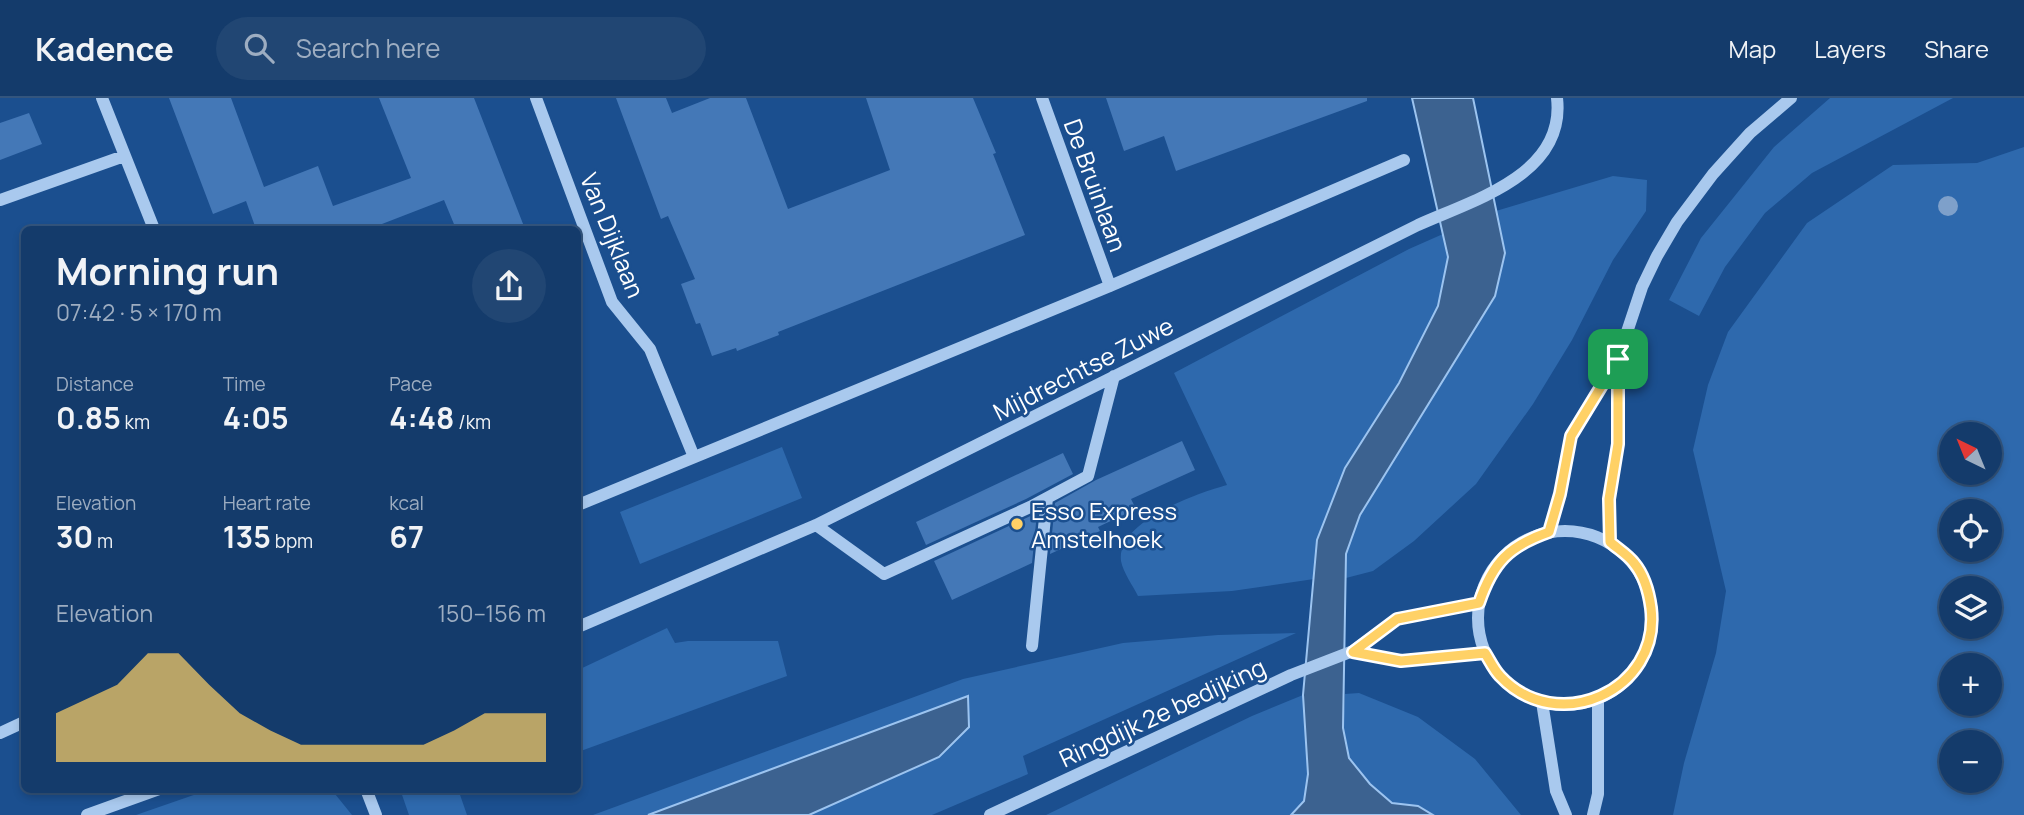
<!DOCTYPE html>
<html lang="en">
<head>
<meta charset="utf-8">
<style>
	:root { --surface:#143b6b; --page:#214673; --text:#f1f3f6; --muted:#9dadc1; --line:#33557e; --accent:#ffd166 }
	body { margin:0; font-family:Manrope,sans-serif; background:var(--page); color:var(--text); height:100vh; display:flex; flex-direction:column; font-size:26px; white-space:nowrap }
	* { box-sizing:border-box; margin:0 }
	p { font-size:23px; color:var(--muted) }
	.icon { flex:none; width:38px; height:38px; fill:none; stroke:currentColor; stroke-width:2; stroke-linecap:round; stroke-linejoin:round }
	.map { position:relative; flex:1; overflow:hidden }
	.details { position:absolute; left:21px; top:128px; width:560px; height:567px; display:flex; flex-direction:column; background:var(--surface); border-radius:10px; box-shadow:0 4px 10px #0003,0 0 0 2px var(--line) }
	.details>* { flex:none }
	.needle { width:46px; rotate:317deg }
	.tools { position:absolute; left:1939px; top:324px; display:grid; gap:14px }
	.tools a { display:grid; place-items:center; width:63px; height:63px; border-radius:50%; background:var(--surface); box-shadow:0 4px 10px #0003,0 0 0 2px var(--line); font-size:35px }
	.pin { position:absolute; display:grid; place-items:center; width:60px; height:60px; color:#fff; margin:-30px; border-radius:14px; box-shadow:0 4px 10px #0006 }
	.round { display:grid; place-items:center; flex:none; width:74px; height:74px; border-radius:37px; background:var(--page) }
	.headline { display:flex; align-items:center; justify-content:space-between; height:119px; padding:0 35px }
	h1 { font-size:38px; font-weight:700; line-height:52px }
	.figures { display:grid; grid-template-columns:repeat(3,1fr); gap:10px; height:119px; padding:7px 35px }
	.figures div { display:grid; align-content:center }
	.figures b { font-size:30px; font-weight:700 }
	.figures small { font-size:19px; font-weight:400 }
	.figures p { font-size:19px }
	.chart { height:196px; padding:14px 35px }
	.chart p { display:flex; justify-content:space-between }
	.chart svg { width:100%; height:126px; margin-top:7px; fill:var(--accent); opacity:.7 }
	header { display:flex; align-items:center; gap:42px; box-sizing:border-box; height:98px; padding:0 35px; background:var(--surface); border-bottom:2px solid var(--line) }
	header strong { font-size:33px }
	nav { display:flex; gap:38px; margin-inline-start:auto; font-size:24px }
	.search { width:490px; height:63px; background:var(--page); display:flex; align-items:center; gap:18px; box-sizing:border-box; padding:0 24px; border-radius:38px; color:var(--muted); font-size:26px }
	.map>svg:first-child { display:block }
	.green { fill:#2e69ad; fill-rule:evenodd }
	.water { fill:#3c6290; stroke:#9cc4f0; stroke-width:2 }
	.building { fill:#4478b7 }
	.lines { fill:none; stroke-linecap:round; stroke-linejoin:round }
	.minor { stroke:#a9c9ee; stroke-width:12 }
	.tree { fill:#7ea0ca }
	.route-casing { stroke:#fff; stroke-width:14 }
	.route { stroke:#ffd166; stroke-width:9 }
	.poi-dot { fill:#ffd166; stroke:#1b4f8f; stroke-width:2.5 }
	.labels { text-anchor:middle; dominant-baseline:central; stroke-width:5; stroke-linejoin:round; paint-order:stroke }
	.street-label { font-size:24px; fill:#fff; stroke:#1b4f8f }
	.poi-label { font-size:24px; fill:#fff; stroke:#1b4f8f; text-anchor:start }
</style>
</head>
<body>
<header>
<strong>Kadence</strong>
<div class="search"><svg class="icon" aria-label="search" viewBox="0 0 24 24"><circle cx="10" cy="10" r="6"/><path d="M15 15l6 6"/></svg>Search here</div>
<nav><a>Map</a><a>Layers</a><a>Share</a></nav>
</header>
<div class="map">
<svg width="2024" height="717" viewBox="0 0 2024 717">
	<rect width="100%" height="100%" fill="#1b4f8f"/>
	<!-- green -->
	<path class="green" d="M1830,0H1953L1812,75L1765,115L1725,169L1699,218L1669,202L1701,140L1774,49Z
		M2024,49V717H1673L1684,665L1716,555L1726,493L1693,352L1708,287L1728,234L1807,125L1893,67L1977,65ZM1951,336H1990V374H1951ZM1951,413H1990V452H1951ZM1951,490H1990V528H1951ZM1951,567H1990V606H1951ZM1951,644H1990V682H1951Z
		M1613,78L1647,82L1646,113L1613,162L1572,242L1533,306L1476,386L1414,443L1373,473L1346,480V456L1360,417L1409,334L1505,155L1496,113Z
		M1443,136L1448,159L1438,208L1317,442L1314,481L1232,493L1138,498C1133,488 1123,474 1121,463C1116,423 1198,395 1227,387L1174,275L1409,151Z
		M782,349L802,400L640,466L620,414Z
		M667,530L675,545L688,543H778L787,578L578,654V572Z
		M1296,535L1023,658L1028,676L932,717H809L939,659L968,599L648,717H593L963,581L1123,545L1218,537Z
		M1359,595L1418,619L1475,661L1521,717H1433L1418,708L1392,705L1370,686L1349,660L1343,630L1345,596Z
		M1303,597L1308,676L1304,703L1291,717H1046L1252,618Z
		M211,691H331L352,717H136Z
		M400,691H458L467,717H409Z"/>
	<!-- water -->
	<path class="water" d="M1412,0H1473L1505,155L1495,198L1360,417L1346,456L1343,630L1349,660L1370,686L1392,705L1418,708L1433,717H1291L1304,703L1308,676L1303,597L1317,442L1345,370L1399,285L1438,208L1448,159Z
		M968,598L969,629L939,659L809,717H648Z"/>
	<!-- building -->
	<path class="building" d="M169,0H231L264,89L318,68L333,108L411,80L379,0H474L525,131H456L444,102L369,131H256L246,103L213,116Z
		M616,0H666L672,15L710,0H746L788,111L890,72L866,0H973L996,55L993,56L1025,137L801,225L778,234L779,237L737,253L736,250L712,258L700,225L696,226L681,186L695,181L668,118L661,121Z
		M1106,0H1367V3L1176,73L1164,38L1124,53Z
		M29,15L42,46L0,62V25Z
		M1182,343L1195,372L1131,401L1136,411L1098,429L1100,433L1050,456L1055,405L1096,382Z
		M1063,355L1073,376L1026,401L926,447L916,424Z
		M1037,415L1032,465L952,502L934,463Z"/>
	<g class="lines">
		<!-- minor -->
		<path class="minor" d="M102,0L154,131
			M536,0L612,204L650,251L694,359
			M1042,0L1110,188
			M0,102L124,58
			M578,407L1110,188L1404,62
			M816,427L884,476L1030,409L1088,378L1114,278
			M1478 520a87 87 0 1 1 174 0a87 87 0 1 1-174 0Z
			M1549,434L1560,396L1571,339L1618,261L1642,189L1657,158L1677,124L1713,76L1750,35L1791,0
			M1610,444L1609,401L1618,346V262
			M578,529L816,427L1418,127C1473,102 1566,77 1557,0
			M1032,548L1047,400
			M1353,553L1401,563L1485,555
			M1542,604L1556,693L1566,717
			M0,635L24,624
			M366,691L376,717
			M87,717L159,691
			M990,717L1291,577L1353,553L1397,521L1479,505
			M1593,717L1598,696V600"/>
	</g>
	<!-- trees -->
	<circle class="tree" cx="1948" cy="108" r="10"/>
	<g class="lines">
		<defs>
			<path id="route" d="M1618,261V346L1609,401L1610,444C1618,451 1628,457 1634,465C1644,477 1649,495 1651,510C1661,593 1557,639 1500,578C1494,572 1490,563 1485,555L1401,563L1353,554L1397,521L1479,505C1493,464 1509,448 1549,434L1560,396L1571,338Z"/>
		</defs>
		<!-- route casing -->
		<use href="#route" class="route-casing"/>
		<!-- route -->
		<use href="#route" class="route"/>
	</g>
	<!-- markers -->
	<circle class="poi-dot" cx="1017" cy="426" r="7"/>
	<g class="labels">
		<!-- street labels -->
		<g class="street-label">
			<text transform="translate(1096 87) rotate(70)">De Bruinlaan</text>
			<text transform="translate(613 137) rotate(68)">Van Dijklaan</text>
			<text transform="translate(1083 270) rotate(-27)">Mijdrechtse Zuwe</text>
			<text transform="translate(1162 614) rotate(-25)">Ringdijk 2e bedijking</text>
		</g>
		<!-- poi labels -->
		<g class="poi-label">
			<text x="1031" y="412">Esso Express<tspan x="1031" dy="28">Amstelhoek</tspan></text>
		</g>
	</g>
</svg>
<div class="tools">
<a><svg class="needle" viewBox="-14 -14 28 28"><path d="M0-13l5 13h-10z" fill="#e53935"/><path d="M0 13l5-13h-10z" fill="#9dadc1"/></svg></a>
<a><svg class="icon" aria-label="locate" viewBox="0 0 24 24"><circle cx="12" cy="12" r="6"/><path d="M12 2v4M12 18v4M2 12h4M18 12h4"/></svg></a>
<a><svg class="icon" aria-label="layers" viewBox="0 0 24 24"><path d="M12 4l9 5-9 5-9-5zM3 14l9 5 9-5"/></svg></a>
<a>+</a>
<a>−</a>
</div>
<div class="pin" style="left:1618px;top:261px;background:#1e9e55"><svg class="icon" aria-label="arrive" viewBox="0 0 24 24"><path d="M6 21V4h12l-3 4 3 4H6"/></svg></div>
<section class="details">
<div class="headline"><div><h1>Morning run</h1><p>07:42 · 5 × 170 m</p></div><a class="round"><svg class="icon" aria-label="share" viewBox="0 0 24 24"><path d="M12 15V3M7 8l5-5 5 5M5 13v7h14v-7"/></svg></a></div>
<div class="figures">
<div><p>Distance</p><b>0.85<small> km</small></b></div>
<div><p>Time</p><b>4:05</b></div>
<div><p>Pace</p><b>4:48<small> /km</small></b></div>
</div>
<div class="figures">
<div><p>Elevation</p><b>30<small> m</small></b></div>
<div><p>Heart rate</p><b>135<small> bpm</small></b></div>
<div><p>kcal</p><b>67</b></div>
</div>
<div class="chart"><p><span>Elevation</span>150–156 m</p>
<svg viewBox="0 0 160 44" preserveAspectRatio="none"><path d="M0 44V27L10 22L20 17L30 6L40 6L50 17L60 27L70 33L80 38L90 38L100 38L110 38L120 38L130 33L140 27L150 27L160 27V44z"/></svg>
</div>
</section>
</div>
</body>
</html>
